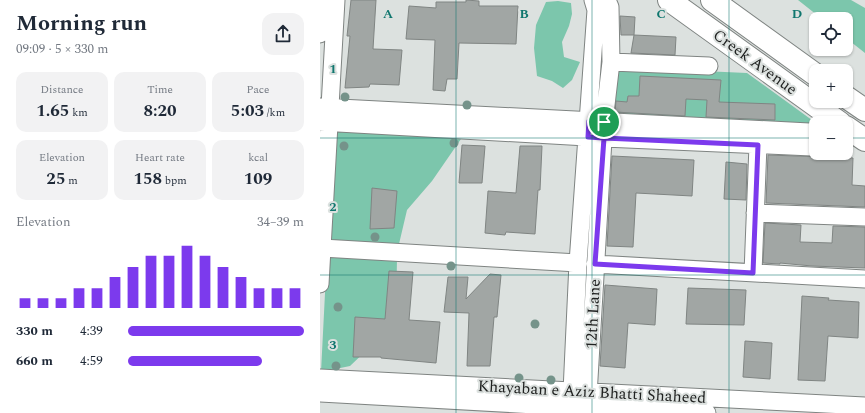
<!DOCTYPE html>
<html lang="en">
<head>
<meta charset="utf-8">
<style>
	:root { --surface:#fff; --page:#f2f2f3; --text:#1f2937; --muted:#747a83; --accent:#7c3aed }
	body { margin:0; font-family:Spectral,serif; background:var(--page); color:var(--text); height:100vh; display:flex; flex-direction:column; font-size:15px; white-space:nowrap }
	* { box-sizing:border-box; margin:0 }
	p { font-size:13px; color:var(--muted) }
	.icon { flex:none; width:22px; height:22px; fill:none; stroke:currentColor; stroke-width:2; stroke-linecap:round; stroke-linejoin:round }
	.map { position:relative; flex:1; overflow:hidden }
	.sheet { display:flex; flex-direction:column; background:var(--surface); width:320px }
	.sheet>* { flex:none }
	.fabs { position:absolute; left:489px; top:12px; display:grid; gap:8px }
	.fabs a { display:grid; place-items:center; width:44px; height:44px; border-radius:8px; background:var(--surface); box-shadow:0 1px 3px #0004; font-size:20px }
	.pin { position:absolute; display:grid; place-items:center; width:34px; height:34px; color:#fff; margin:-17px; border:2px solid #fff; border-radius:50%; box-shadow:0 1px 4px #0007 }
	.round { display:grid; place-items:center; flex:none; width:42px; height:42px; border-radius:12px; background:var(--page) }
	.overview { display:flex; align-items:center; justify-content:space-between; height:68px; padding:0 16px }
	h1 { font-size:22px; font-weight:700; line-height:30px }
	.stats { display:grid; grid-template-columns:repeat(3,1fr); gap:6px; height:68px; padding:4px 16px }
	.stats div { display:grid; align-content:center; border-radius:10px; background:var(--page); text-align:center }
	.stats b { font-size:17px; font-weight:700 }
	.stats small { font-size:11px; font-weight:400 }
	.stats p { font-size:11px }
	.chart { height:112px; padding:8px 16px }
	.chart p { display:flex; justify-content:space-between }
	.chart svg { width:100%; height:72px; margin-top:4px; stroke:var(--accent); stroke-width:6 }
	ul { padding:0 16px; list-style:none; font-size:13px }
	li { display:grid; grid-template-columns:64px 48px 1fr; align-items:center; height:30px }
	li i { height:10px; border-radius:5px; background:var(--accent) }
	main { display:flex; flex:1; min-height:0 }
	.map>svg:first-child { display:block }
	.green { fill:#7cc6ac }
	.building { fill:#a1a6a4; stroke:#808583 }
	.lines { fill:none; stroke-linecap:round; stroke-linejoin:round }
	.minor-casing { stroke:#7f8482; stroke-width:19 }
	.major-casing { stroke:#7f8482; stroke-width:24 }
	.minor { stroke:#fff; stroke-width:17 }
	.major { stroke:#fff; stroke-width:22 }
	.tree { fill:#75938a }
	.route-casing { stroke:#fff; stroke-width:8 }
	.route { stroke:#7c3aed; stroke-width:5 }
	.grid { fill:none; stroke:#0f766e; stroke-width:1; stroke-opacity:0.55 }
	.labels { text-anchor:middle; dominant-baseline:central; stroke-width:4; stroke-linejoin:round; paint-order:stroke }
	.street-label { font-size:16px; fill:#202221; stroke:#dce1df }
	.grid-label { font-size:13px; text-anchor:middle; font-weight:bold; fill:#0f766e; stroke:#dce1df; stroke-width:4; stroke-linejoin:round; paint-order:stroke }
</style>
</head>
<body>
<main>
<section class="sheet">
<div class="overview"><div><h1>Morning run</h1><p>09:09 · 5 × 330 m</p></div><a class="round"><svg class="icon" aria-label="share" viewBox="0 0 24 24"><path d="M12 15V3M7 8l5-5 5 5M5 13v7h14v-7"/></svg></a></div>
<div class="stats">
<div><p>Distance</p><b>1.65<small> km</small></b></div>
<div><p>Time</p><b>8:20</b></div>
<div><p>Pace</p><b>5:03<small> /km</small></b></div>
</div>
<div class="stats">
<div><p>Elevation</p><b>25<small> m</small></b></div>
<div><p>Heart rate</p><b>158<small> bpm</small></b></div>
<div><p>kcal</p><b>109</b></div>
</div>
<div class="chart"><p><span>Elevation</span>34–39 m</p>
<svg viewBox="0 0 160 44" preserveAspectRatio="none"><path d="M5 44V38M15 44V38M25 44V38M35 44V32M45 44V32M55 44V25M65 44V19M75 44V12M85 44V12M95 44V6M105 44V12M115 44V19M125 44V25M135 44V32M145 44V32M155 44V32"/></svg>
</div>
<ul>
<li><b>330 m</b>4:39<i style="width:100%"></i></li>
<li><b>660 m</b>4:59<i style="width:76%"></i></li>
</ul>
</section>
<div class="map">
<svg width="545" height="413" viewBox="0 0 545 413">
	<rect width="100%" height="100%" fill="#dce1df"/>
	<!-- green -->
	<path class="green" d="M478,0H531L545,8V53L526,38V19H502Z
		M238,1L251,3L252,14L249,26L242,42L244,57L260,62L252,80L243,88L232,81L217,76L214,48L216,25L226,2Z
		M294,67L427,73L496,123V131L290,119Z
		M15,130L141,139L112,181L87,210L79,244L8,242Z
		M7,254L77,258L76,314L52,345L30,366L1,372Z"/>
	<!-- building -->
	<path class="building" d="M31,0H56L53,49L82,50L79,85L50,84L49,87L25,88L30,36H27Z
		M146,0L159,1V6H198L196,44L139,43L137,79H127L125,91L113,90L115,40L86,39L89,6L116,8V2H146Z
		M300,16L315,17L314,35H301Z
		M314,35L356,37L355,55L311,53Z
		M320,76L401,80L399,102L455,104V120L386,117L387,100L366,99L365,116L295,112L296,101L307,102L308,96H319Z
		M142,145L165,146L162,183H139Z
		M200,146H222L220,190H218L215,234L186,232L185,235L165,233L168,191L196,193Z
		M448,155L533,158L532,185L545,186V207L446,203Z
		M292,156L374,160L372,196L316,193L313,247L287,246Z
		M406,162L427,164L426,200L404,199Z
		M52,188L77,191L74,228L50,229Z
		M445,223L481,225L480,242L512,243L513,226L545,227V268L492,266L460,263V264L443,263Z
		M69,271L93,272L89,320L120,322L116,363L61,358V357H33L35,317L65,319Z
		M170,274L181,275L177,317H174L170,366H147L149,313L124,312L128,277H148L146,299Z
		M285,285L337,289L335,325L308,323L305,368L280,366Z
		M368,288L426,290L424,325L366,324Z
		M482,296L509,298L508,300L539,302L538,338L508,336L505,381L478,380Z
		M425,341L452,343L450,379L423,377Z"/>
	<g class="lines">
		<defs>
			<path id="minor" d="M0,34L2,0
				M291,62L389,66
				M0,107L489,132L493,135L494,142L492,147L284,138L0,122
				M435,213L545,217
				M2,248L258,263
				M275,264L545,279
				M433,273L438,145
				M0,284L16,0
				M0,378L545,406
				M0,393L251,407L387,413
				M251,413L258,263L276,10L273,0
				M267,413L284,122L291,62L290,7L287,0"/>
			<path id="major" d="M349,0L520,123
				M392,0L496,75
				M526,97L545,110
				M526,127L545,140"/>
		</defs>
		<!-- minor casing -->
		<use href="#minor" class="minor-casing"/>
		<!-- major casing -->
		<use href="#major" class="major-casing"/>
		<!-- minor -->
		<use href="#minor" class="minor"/>
		<!-- major -->
		<use href="#major" class="major"/>
	</g>
	<!-- trees -->
	<g class="tree">
		<circle cx="25" cy="97" r="4.5"/>
		<circle cx="147" cy="105" r="4.5"/>
		<circle cx="134" cy="143" r="4.5"/>
		<circle cx="24" cy="146" r="4.5"/>
		<circle cx="55" cy="237" r="4.5"/>
		<circle cx="131" cy="266" r="4.5"/>
		<circle cx="18" cy="307" r="4.5"/>
		<circle cx="215" cy="324" r="4.5"/>
		<circle cx="16" cy="366" r="4.5"/>
		<circle cx="199" cy="378" r="4.5"/>
		<circle cx="231" cy="380" r="4.5"/>
	</g>
	<g class="lines">
		<defs>
			<path id="route" d="M284,122L269,121L268,137L284,138L275,264L433,273L438,145L284,138V122"/>
		</defs>
		<!-- route casing -->
		<use href="#route" class="route-casing"/>
		<!-- route -->
		<use href="#route" class="route"/>
	</g>
	<!-- grid -->
	<path class="grid" d="M136,0V413M272,0V413M409,0V413M0,138H496M526,138H545M0,275H545"/>
	<g class="labels">
		<!-- street labels -->
		<g class="street-label">
			<text transform="translate(435 62) rotate(36)">Creek Avenue</text>
			<text transform="translate(273 314) rotate(-87)">12th Lane</text>
			<text transform="translate(272 392) rotate(3)">Khayaban e Aziz Bhatti Shaheed</text>
		</g>
	</g>
	<g class="grid-label">
		<text x="68" y="18">A</text>
		<text x="204" y="18">B</text>
		<text x="341" y="18">C</text>
		<text x="477" y="18">D</text>
		<text x="13" y="73">1</text>
		<text x="13" y="211">2</text>
		<text x="13" y="349">3</text>
	</g>
</svg>
<div class="fabs">
<a><svg class="icon" aria-label="locate" viewBox="0 0 24 24"><circle cx="12" cy="12" r="6"/><path d="M12 2v4M12 18v4M2 12h4M18 12h4"/></svg></a>
<a>+</a>
<a>−</a>
</div>
<div class="pin" style="left:284px;top:122px;background:#1e9e55"><svg class="icon" aria-label="arrive" viewBox="0 0 24 24"><path d="M6 21V4h12l-3 4 3 4H6"/></svg></div>
</div>
</main>
</body>
</html>
